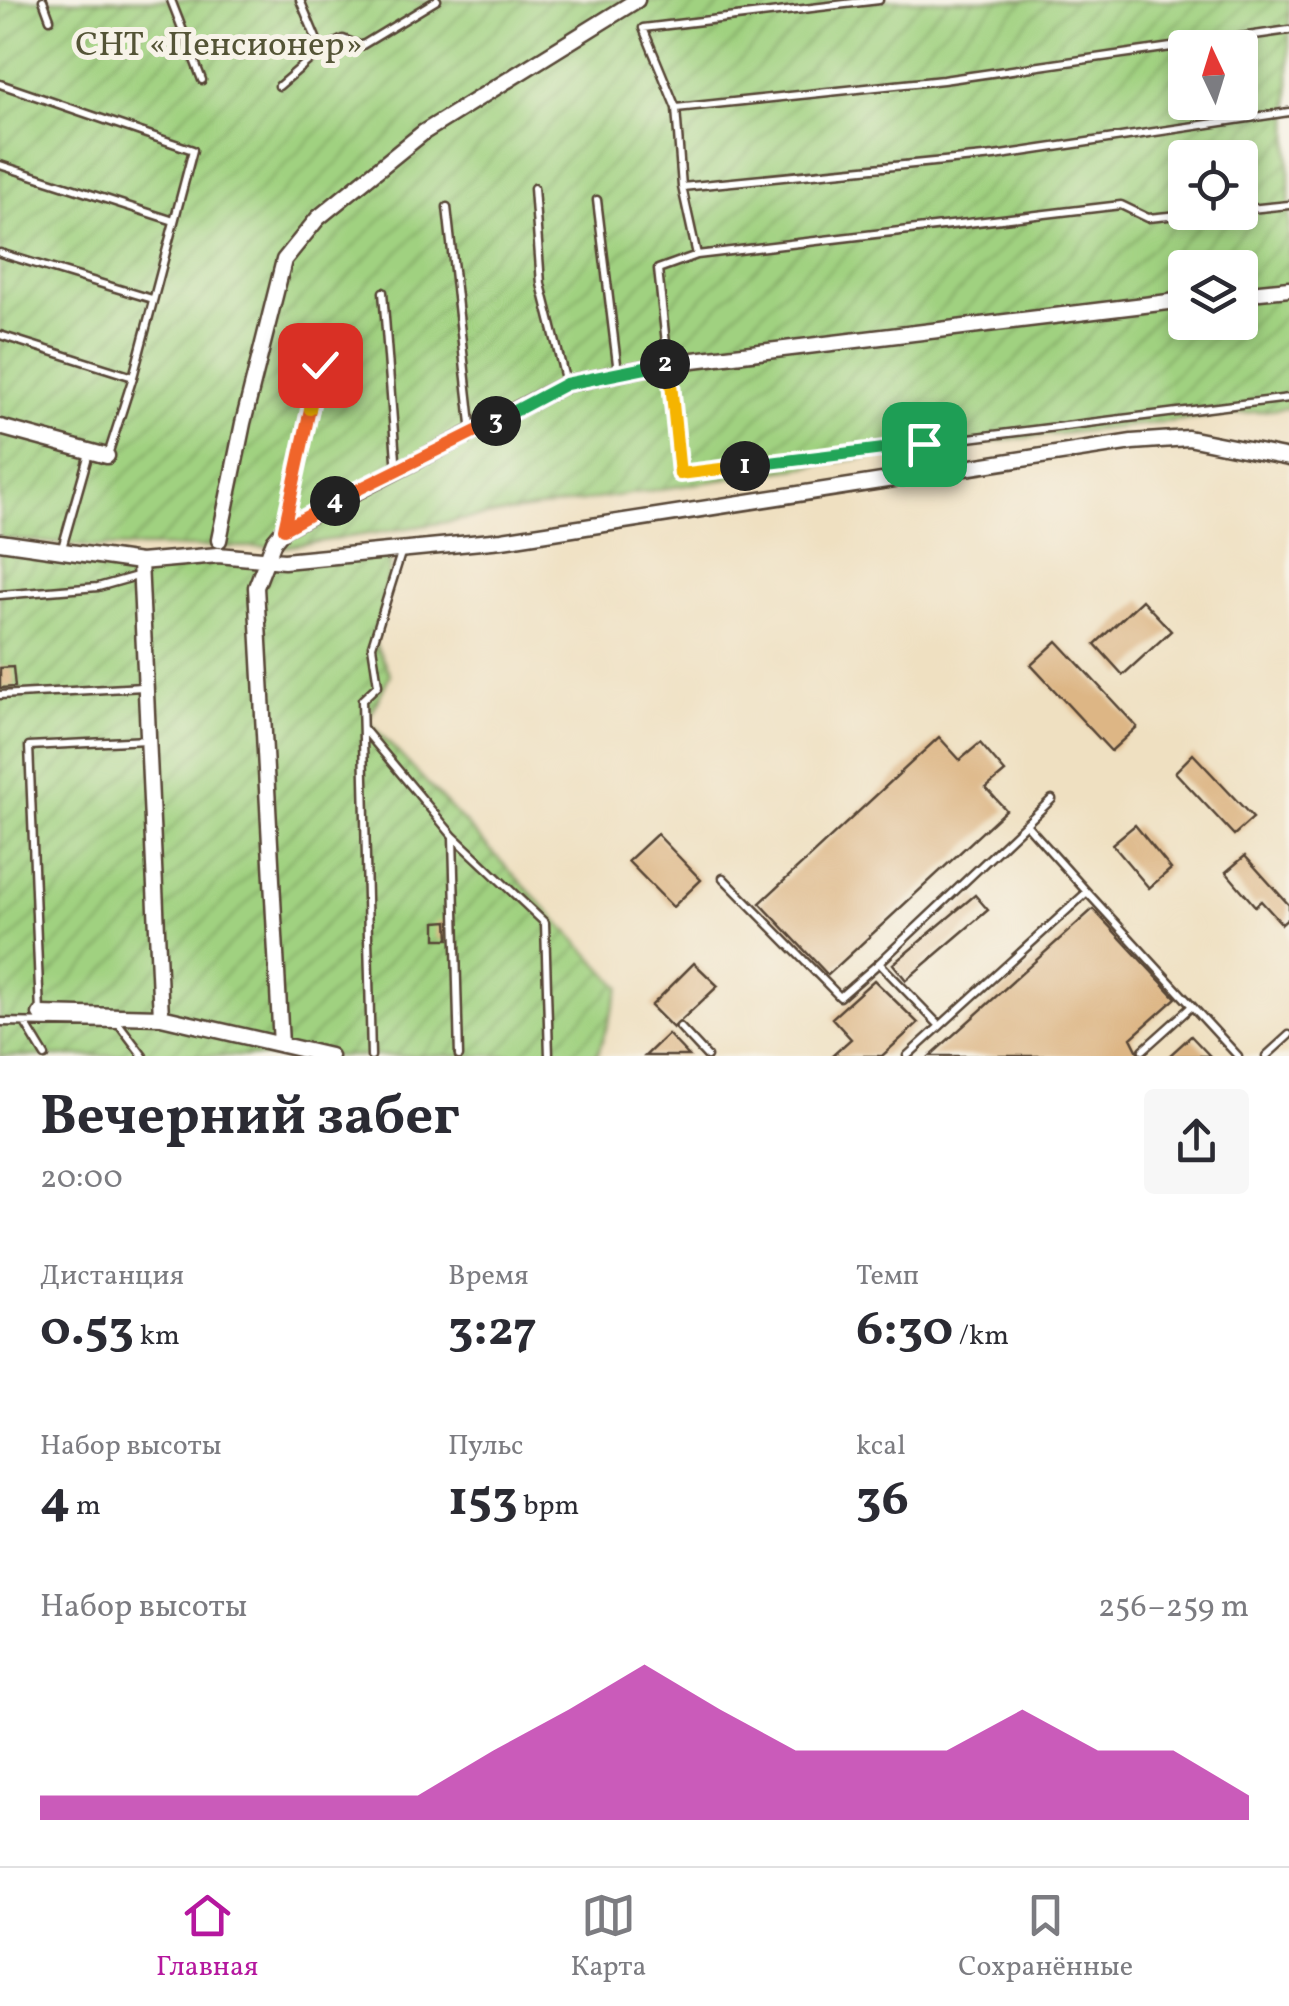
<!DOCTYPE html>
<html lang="ru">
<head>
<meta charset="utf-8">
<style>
	:root { --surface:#fff; --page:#f7f7f7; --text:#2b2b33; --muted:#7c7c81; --line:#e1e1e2; --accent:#b5179e }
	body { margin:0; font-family:Vollkorn,serif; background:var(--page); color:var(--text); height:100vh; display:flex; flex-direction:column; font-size:38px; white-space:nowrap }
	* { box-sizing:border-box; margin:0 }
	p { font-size:32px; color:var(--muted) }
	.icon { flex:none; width:55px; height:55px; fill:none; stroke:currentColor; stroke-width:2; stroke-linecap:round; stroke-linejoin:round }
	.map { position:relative; height:1056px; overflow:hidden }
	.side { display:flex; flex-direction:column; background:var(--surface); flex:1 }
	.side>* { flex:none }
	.needle { width:65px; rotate:356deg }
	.fabs { position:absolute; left:1168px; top:30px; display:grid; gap:20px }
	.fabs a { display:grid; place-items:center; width:90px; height:90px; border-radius:10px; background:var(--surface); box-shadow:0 5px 15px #0003; font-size:50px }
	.pin { position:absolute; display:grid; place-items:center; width:85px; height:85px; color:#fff; margin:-42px; border-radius:20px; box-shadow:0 5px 15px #0006 }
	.km { position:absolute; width:50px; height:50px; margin:-25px; border-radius:50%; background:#222; color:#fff; font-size:28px; line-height:50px; text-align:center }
	.round { display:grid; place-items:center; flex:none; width:105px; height:105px; border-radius:10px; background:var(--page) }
	.summary { display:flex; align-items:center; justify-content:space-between; height:170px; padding:0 40px }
	h1 { font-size:55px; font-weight:700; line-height:75px }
	.figures { display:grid; grid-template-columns:repeat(3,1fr); gap:15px; height:170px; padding:10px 40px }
	.figures div { display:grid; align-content:center }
	.figures b { font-size:50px; font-weight:700 }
	.figures small { font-size:28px; font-weight:400 }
	.figures p { font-size:28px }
	.chart { height:280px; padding:20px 40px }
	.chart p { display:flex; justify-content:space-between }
	.chart svg { width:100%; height:180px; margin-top:10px; fill:var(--accent); opacity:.7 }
	.dock { display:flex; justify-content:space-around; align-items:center; height:140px; border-top:2px solid var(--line); background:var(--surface); font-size:28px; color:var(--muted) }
	.dock a { display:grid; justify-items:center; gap:5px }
	.dock .active { color:var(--accent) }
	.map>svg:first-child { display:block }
	.garden { fill:url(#garden-furrows); stroke:#6e7e4f; stroke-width:2.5; fill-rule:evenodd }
	.building { fill:#ddb685 }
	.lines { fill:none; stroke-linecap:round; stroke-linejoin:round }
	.lane-casing { stroke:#564536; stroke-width:11 }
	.street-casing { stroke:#564536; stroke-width:19 }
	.lane { stroke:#fff; stroke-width:6 }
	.street { stroke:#fff; stroke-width:14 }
	.split-1-casing { stroke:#fff; stroke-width:20 }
	.split-2-casing { stroke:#fff; stroke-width:20 }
	.split-3-casing { stroke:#fff; stroke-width:20 }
	.split-4-casing { stroke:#fff; stroke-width:20 }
	.split-5-casing { stroke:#fff; stroke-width:20 }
	.split-6-casing { stroke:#fff; stroke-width:20 }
	.split-1 { stroke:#22a559; stroke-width:12 }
	.split-2 { stroke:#f5b400; stroke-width:12 }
	.split-3 { stroke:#22a559; stroke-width:12 }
	.split-4 { stroke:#f0652b; stroke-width:12 }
	.split-5 { stroke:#f0652b; stroke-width:12 }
	.split-6 { stroke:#f5b400; stroke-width:12 }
	.labels { text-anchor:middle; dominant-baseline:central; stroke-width:10; stroke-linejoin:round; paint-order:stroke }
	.park-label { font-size:35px; fill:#545436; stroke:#f7f3e8 }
</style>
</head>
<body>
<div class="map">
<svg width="1289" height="1056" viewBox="0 0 1289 1056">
	<defs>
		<pattern id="garden-furrows" width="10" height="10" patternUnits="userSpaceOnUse" patternTransform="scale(2.5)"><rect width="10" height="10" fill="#a0d180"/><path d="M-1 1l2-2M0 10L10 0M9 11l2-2" fill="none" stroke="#84aa68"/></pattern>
	</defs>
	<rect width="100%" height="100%" fill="#f7f3e8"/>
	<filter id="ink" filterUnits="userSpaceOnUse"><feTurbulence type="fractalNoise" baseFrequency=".01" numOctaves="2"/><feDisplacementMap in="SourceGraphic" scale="20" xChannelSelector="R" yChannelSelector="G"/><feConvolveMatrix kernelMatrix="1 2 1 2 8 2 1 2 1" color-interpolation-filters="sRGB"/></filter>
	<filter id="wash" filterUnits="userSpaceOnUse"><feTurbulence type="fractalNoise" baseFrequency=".0048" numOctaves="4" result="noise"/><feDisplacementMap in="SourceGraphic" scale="40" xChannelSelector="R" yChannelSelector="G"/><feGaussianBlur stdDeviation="2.25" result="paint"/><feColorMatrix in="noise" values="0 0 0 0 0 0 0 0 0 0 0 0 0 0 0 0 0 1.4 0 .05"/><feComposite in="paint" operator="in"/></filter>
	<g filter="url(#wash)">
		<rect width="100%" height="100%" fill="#efe0c1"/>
		<!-- garden -->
		<path class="garden" d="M0,0H1289V408L901,452L284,547H93L0,538ZM1185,48H1240V102H1185ZM1185,158H1240V212H1185ZM1185,268H1240V322H1185Z
			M0,548L159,570L246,559L392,557L375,644L390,674L368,721L620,987L597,1056H0Z"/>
		<g id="blocks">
			<!-- building -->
			<path class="building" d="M1142,600L1171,631L1123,675L1095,644Z
				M1057,641L1137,727L1111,751L1031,665Z
				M13,667L15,687L0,688V668Z
				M939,737L960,760L980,743L1005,772L986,788L1006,810L828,975L760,903Z
				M1193,754L1253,818L1234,835L1175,772Z
				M1135,825L1171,869L1149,888L1112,844Z
				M657,834L701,880L673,907L628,861Z
				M1245,856L1289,905V918L1282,924L1261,901L1255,906L1226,872Z
				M975,895L988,910L906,980L893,964Z
				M1093,909L1176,998L1131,1038L1140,1056H930Z
				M448,921L449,939H436V922Z
				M694,963L718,986L673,1028L651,1006Z
				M874,980L918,1023L882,1056H832L851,1039L832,1018Z
				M668,1034L689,1056H645Z
				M1191,1036L1210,1056H1169Z"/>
		</g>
	</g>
	<g filter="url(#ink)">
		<use href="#blocks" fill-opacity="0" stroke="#564536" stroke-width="2.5"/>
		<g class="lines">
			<defs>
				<path id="lane" d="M43,0L50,19
					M171,0L202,80
					M300,0L321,50
					M0,84L193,150L133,377L108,455
					M279,86L321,50L343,39L361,46L437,0
					M676,108L943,80L1289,30
					M0,165L174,221
					M682,187L994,156L1289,112
					M534,188L541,284L566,383
					M597,200L618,372
					M447,207L472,433
					M1240,210L1289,205
					M1210,212L1148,218L1121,205L697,255L658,269L680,474L1289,398
					M0,253L152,299
					M697,255L682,187L676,108L643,28L879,0
					M383,292L397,472
					M0,335L133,377
					M284,528L320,365
					M62,548L89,453
					M0,595L98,587L137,576
					M0,695L143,687
					M363,728L453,836L545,923L549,1056
					M1026,824L1087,892
					M453,837L459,1056
					M723,878L840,997L879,963L940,1026
					M879,963L1052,799
					M40,1013L29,746L147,740
					M0,1022L119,1024L143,1056
					M25,1023L45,1056
					M680,1027L707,1056
					M1143,1050L1192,1006L1238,1056
					M371,1056L362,700L378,685L372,646L402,550
					M907,1056L1087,892L1192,1006
					M1266,1056L1289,1035"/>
				<path id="street" d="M1240,294L1289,289
					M0,427L107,456
					M219,540L243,423L284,260L318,218L424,132L637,0
					M0,542L140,562L218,555L284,561L502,540L1132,442L1188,438L1289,458
					M140,562L161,1017
					M40,1014L161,1017L330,1056
					M281,1045L256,587L274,541L284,529L566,384L669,363L1185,300"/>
			</defs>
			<!-- lane casing -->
			<use href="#lane" class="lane-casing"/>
			<!-- street casing -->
			<use href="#street" class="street-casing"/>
			<!-- lane -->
			<use href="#lane" class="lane"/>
			<!-- street -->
			<use href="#street" class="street"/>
		</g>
	</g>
	<g class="lines" filter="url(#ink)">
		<defs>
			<path id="split-1" d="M745,466L924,444"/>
			<path id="split-2" d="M665,364L669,363L680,474L745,466"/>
			<path id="split-3" d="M496,421L566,384L665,364"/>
			<path id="split-4" d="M335,501L496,421"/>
			<path id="split-5" d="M310,409L284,529L335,501"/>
			<path id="split-6" d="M310,409L320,365"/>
		</defs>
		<!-- split-1 casing -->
		<use href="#split-1" class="split-1-casing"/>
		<!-- split-2 casing -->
		<use href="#split-2" class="split-2-casing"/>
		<!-- split-3 casing -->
		<use href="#split-3" class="split-3-casing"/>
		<!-- split-4 casing -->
		<use href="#split-4" class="split-4-casing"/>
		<!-- split-5 casing -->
		<use href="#split-5" class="split-5-casing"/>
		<!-- split-6 casing -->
		<use href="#split-6" class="split-6-casing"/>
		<!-- split-1 -->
		<use href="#split-1" class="split-1"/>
		<!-- split-2 -->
		<use href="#split-2" class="split-2"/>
		<!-- split-3 -->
		<use href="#split-3" class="split-3"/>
		<!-- split-4 -->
		<use href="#split-4" class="split-4"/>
		<!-- split-5 -->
		<use href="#split-5" class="split-5"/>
		<!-- split-6 -->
		<use href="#split-6" class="split-6"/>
	</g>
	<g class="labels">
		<!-- park labels -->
		<g class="park-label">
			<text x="219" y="46">СНТ «Пенсионер»</text>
		</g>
	</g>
</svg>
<div class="fabs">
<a><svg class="needle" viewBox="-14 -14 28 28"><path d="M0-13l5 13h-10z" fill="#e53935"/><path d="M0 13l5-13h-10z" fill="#7c7c81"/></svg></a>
<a><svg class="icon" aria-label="locate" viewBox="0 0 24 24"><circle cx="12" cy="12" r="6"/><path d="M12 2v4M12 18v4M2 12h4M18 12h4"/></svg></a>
<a><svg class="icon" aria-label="layers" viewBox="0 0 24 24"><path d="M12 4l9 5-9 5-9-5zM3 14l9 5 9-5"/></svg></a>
</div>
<div class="pin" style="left:924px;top:444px;background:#1e9e55"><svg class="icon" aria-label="arrive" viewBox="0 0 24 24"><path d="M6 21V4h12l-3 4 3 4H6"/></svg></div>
<div class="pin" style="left:320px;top:365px;background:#d93025"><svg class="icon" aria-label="check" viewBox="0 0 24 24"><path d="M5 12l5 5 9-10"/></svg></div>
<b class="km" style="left:745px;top:466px">1</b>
<b class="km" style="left:665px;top:364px">2</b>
<b class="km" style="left:496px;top:421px">3</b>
<b class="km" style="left:335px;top:501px">4</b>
</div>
<section class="side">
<div class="summary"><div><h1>Вечерний забег</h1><p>20:00</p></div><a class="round"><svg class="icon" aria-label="share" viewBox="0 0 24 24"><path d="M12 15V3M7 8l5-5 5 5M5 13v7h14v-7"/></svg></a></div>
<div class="figures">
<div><p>Дистанция</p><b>0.53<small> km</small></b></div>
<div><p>Время</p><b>3:27</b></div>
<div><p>Темп</p><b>6:30<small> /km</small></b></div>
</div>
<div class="figures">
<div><p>Набор высоты</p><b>4<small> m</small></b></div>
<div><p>Пульс</p><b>153<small> bpm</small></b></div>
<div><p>kcal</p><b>36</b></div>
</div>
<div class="chart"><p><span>Набор высоты</span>256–259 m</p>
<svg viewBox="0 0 160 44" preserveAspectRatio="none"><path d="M0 44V38L10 38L20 38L30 38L40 38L50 38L60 27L70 17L80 6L90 17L100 27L110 27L120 27L130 17L140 27L150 27L160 38V44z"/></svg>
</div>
</section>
<nav class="dock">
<a class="active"><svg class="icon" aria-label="home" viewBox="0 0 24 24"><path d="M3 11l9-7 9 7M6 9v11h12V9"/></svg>Главная</a>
<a><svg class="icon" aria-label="map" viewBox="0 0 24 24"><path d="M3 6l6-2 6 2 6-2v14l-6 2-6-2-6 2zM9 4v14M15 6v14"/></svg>Карта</a>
<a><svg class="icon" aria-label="saved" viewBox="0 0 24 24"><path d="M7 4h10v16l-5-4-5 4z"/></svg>Сохранённые</a>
</nav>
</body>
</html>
